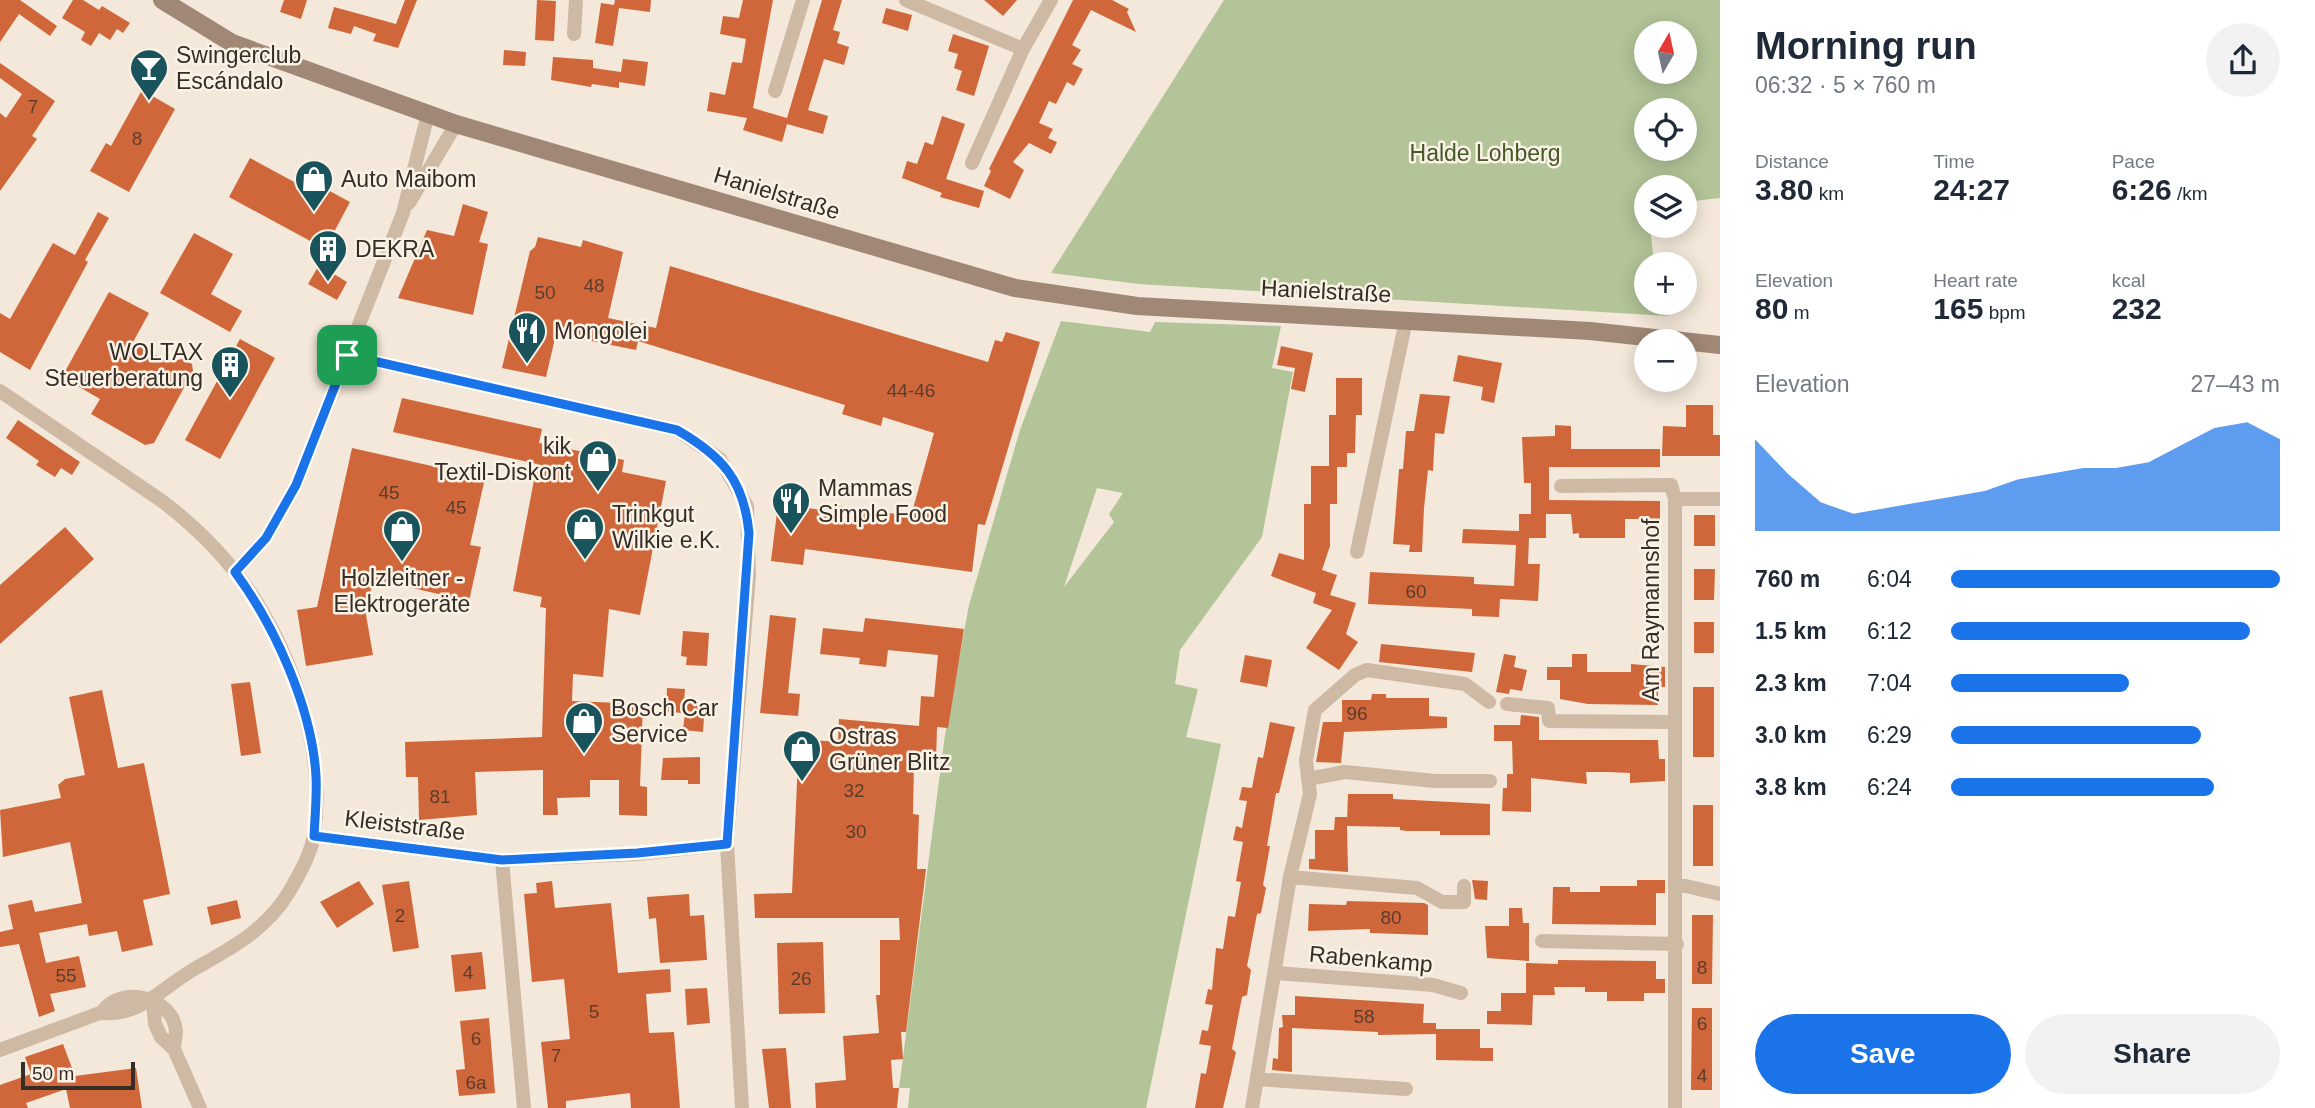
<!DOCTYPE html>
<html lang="en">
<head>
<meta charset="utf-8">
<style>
	:root { --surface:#fff; --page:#f2f2f3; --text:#1f2937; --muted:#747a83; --accent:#1a73e8 }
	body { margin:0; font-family:Arial,sans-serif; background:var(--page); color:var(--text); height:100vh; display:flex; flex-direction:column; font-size:26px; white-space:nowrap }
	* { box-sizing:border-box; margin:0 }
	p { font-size:23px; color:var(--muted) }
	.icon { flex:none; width:38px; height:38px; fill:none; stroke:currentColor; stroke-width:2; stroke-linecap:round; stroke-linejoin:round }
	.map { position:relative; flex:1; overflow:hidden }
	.drawer { display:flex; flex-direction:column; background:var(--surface); width:595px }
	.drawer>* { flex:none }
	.needle { width:46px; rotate:9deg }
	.fabs { position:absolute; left:1634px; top:21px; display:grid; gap:14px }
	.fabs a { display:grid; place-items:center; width:63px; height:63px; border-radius:50%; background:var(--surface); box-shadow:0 4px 18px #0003; font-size:35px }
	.scale { position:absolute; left:21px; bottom:18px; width:114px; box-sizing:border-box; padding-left:7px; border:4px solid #372d27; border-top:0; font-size:19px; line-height:24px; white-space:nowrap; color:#372d27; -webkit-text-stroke:5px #fbf2e6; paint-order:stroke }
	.pin { position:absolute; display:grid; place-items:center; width:60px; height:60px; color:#fff; margin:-30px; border-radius:14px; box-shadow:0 4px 10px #0006 }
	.round { display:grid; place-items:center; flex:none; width:74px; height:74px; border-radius:37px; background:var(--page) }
	.headline { display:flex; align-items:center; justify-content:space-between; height:119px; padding:0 35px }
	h1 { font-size:38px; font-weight:800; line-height:52px }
	.stats { display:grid; grid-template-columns:repeat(3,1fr); gap:10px; height:119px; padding:7px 35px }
	.stats div { display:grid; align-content:center }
	.stats b { font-size:30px; font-weight:800 }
	.stats small { font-size:19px; font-weight:400 }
	.stats p { font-size:19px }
	.chart { height:196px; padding:14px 35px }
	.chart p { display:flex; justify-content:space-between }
	.chart svg { width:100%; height:126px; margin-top:7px; fill:var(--accent); opacity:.7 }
	.primary-button { display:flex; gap:14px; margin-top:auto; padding:14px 35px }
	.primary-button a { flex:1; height:80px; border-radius:42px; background:var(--accent); color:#fff; font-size:28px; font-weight:800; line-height:80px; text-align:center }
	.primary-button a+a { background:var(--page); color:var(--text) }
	ul { padding:0 35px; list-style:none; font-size:23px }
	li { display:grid; grid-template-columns:112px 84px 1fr; align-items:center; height:52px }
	li i { height:18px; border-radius:9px; background:var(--accent) }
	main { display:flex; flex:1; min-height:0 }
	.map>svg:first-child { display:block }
	.green { fill:#b3c498; fill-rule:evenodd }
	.building { fill:#d0673b }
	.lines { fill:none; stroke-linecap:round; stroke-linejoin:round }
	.minor { stroke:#cdb9a4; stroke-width:14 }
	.secondary { stroke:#a08776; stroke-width:18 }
	.route-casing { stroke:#fff; stroke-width:14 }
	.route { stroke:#1a73e8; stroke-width:9 }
	.labels { text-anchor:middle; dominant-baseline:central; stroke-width:5; stroke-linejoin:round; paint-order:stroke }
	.number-label { font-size:19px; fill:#5d3c2c }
	.poi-label { font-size:23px; fill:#372d27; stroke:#fbf2e6; text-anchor:start }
	.park-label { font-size:23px; fill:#445828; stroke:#fbf2e6 }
	.street-label { font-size:23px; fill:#372d27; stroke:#fbf2e6 }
</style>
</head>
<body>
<main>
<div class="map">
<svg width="1720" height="1108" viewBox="0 0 1720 1108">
	<rect width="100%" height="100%" fill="#f3e8d9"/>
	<!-- green -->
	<path class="green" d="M1224,0H1720V198L1685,202V187H1647V226H1650L1654,264H1647V303H1669L1668,316L1139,284L1051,273ZM1647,33H1685V72H1647ZM1647,110H1685V149H1647Z
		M1061,321L1150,332L1155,322L1281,326L1272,368L1293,372L1262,537L1180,650L1175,684L1198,689L1186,737L1221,744L1146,1108H908L910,1088H899L945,735L969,605L1020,430ZM1097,488L1123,493L1109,514L1114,522L1064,587Z"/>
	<!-- building -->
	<path class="building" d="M0,0H20L57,26L50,36L19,14L0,42Z
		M73,0H83L99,10L102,6L130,23L123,33L117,29L110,40L99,33L91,46L81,40L85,32L62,18Z
		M284,0H307L301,19L280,12Z
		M405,0H417L398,48L373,41L376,34L354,26L351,34L328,28L334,7L396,24Z
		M537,0L556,1L554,41L535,40Z
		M615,0H651L650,12L619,8L613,46L595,43L601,3L614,5Z
		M743,0H773L753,108L787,118L822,0H842L833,30L840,32L837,43L849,47L844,65L824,59L808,110L828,116L823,134L787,124L782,142L743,130L747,118L707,111L710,92L725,95L732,62L742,63L746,39L720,34L723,16L739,18Z
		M984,0H1017L1003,16Z
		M1073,0H1112L1129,9L1127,12L1136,32L1091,10L1072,45L1081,50L1072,64L1083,69L1074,86L1067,82L1056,104L1049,101L1039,123L1053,129L1048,138L1057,142L1051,154L1029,143L1013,162L1024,170L1010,199L984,186L991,171L989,169Z
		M886,8L912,15L908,31L882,23Z
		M953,34L989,46L974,96L956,90L962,71L954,68L958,54L948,51Z
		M504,50L526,52L525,66L503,65Z
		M553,57L593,60V68L621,72L623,59L648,62L645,86L619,82V88L592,84L591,87L551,80Z
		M0,63L55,101L32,136L37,139L0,191V113L6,118L22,94L0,78Z
		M142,90L175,109L129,192L90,171L106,143L111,146Z
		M942,116L965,124L946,179L984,191L979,208L940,197L942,193L902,178L907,161L917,164L925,142L933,145Z
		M250,158L298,184L302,176L350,202L325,249L229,197Z
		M463,204L488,212L479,242L488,244L473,315L398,298L427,230L454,236Z
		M98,212L109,218L85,260L88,262L30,370L0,352V313L10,319L53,243L75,255Z
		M194,233L233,254L211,294L242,311L230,332L160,293Z
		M538,237L581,247L583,240L623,252L608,318L656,328L670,266L988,362L995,340L1002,342L1006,332L1040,342L985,525L978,524L972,572L805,549L803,565L771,561L778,504L822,510L823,504L911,516L934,433L883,417L881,426L842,414L845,405L638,341L636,350L556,334L546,377L502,368L530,251L535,247Z
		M319,265L347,282L337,300L308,284Z
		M109,292L149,313L133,342L169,362L182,359L192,364L193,371L154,443L145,445L91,414L100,399L62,377Z
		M240,339L275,358L220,459L185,440Z
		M1281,346L1313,353L1305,392L1291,389L1295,368L1277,365Z
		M1458,355L1502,363L1494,403L1481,400L1483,387L1453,381Z
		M1336,378H1362V415H1356L1355,453H1347V467H1335H1337V504H1330V546L1322,570L1337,575L1330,595L1356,603L1346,634L1358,642L1339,670L1306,648L1332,610L1313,603L1316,593L1271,576L1279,553L1304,560V504H1311V466H1329V415H1336Z
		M1420,394L1450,396L1444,434L1435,433L1433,471L1428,470L1424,508L1422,552H1409L1410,545L1393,544L1399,469H1403L1406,431H1414Z
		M402,398L542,429L539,443L624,460L622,472L666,481L640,615L609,609L603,677L573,674L572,701L643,704L640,786L647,787V816L619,815V780H590V797L557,798L558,815H543V770L475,772L477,815L419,820L418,777H406L405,742L542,737L546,608L540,607L542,597L513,591L537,464L393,432Z
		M1686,405H1713V435H1720V456H1662L1663,426L1686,427Z
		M18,420L80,462L72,475L61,468L55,477L36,465L39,461L6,438Z
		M1555,425L1571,426V449H1660V467H1549V500L1660,501V519H1625V538H1579V533L1573,534L1571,514H1546V538H1529L1528,564H1540L1538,601L1500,599L1499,617L1472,616V609L1368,604L1370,572L1474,577V584L1514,586L1516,545L1462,543L1463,529L1519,531V514H1531V483H1524L1522,437L1555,436Z
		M352,448L485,478L470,545L481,547L469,601L373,579L366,615L373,655L306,666L297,610L317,607Z
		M1694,515H1715V546H1694Z
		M65,527L94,559L0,644V585Z
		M1694,569H1715L1714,600H1694Z
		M770,615L796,618L788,693L800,694L798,716L760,713Z
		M865,618L964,629L948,728L937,727L936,761L914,760L913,814L919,815L917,869H926L906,1032H901L903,1059L891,1060L893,1088H899L897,1108H816L815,1083L846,1080L843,1036L879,1033L876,995H880V940H900L899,918H755L754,894L792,893L799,739L838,742L839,719L919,726L921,696L934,697L938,655L888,650L886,667L859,664L860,658L820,654L823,628L863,632Z
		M1694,622H1714V653H1694Z
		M683,631L709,633L707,666L686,665L687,657L681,656Z
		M1381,644L1475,653L1472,672L1379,662Z
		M1504,654L1516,656L1514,667L1527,670L1522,691L1510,689L1509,694L1496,692Z
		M1572,654H1587V672H1631V664L1665,667V687H1658V705L1588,704L1560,699V680H1547V667H1572Z
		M1245,655L1272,660L1267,687L1240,682Z
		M250,682L261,753L241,756L231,684Z
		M1693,687H1714V757H1693Z
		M667,688L685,689L684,702L705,703L703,732L683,730L685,713L666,712Z
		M102,690L118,768L144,763L170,894L143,900L153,945L122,952L117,931L89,936L87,924L39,933L46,963L79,956L86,987L50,994L55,1011L39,1017L19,944L0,947V932L13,929L8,905L32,900L35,912L82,903L70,842L3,857L0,810L61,798L58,785L65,779L85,775L69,697Z
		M1372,694H1386V698H1429V716L1447,717V728L1344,732L1341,763L1316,762L1323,722H1342V700H1371Z
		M1521,715L1539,717V740H1658L1659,759H1665V781L1630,783V773L1608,772H1586L1587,784L1531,778V812L1502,811L1503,788H1507V774H1513L1512,741H1494V725H1520Z
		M1270,722L1295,727L1279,793H1276L1267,846H1270L1263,885L1266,888L1261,913L1257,914L1247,966L1251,970L1247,995L1242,997L1232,1049L1236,1052L1223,1108H1195L1201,1073L1206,1074L1211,1046L1199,1044L1202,1030L1208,1031L1213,1005L1205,1004L1208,989L1212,990L1216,948L1223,949L1228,916L1235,917L1241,882L1236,881L1243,842L1233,840L1236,826L1242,828L1247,801L1239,800L1242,787L1252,788L1258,757L1263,758Z
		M700,757V784H688V780H661L663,758Z
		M1348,794H1393V799L1490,804V835H1440V831H1407L1400,830V827L1347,826L1348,872L1309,869V859H1315V830H1334L1335,817H1347V822Z
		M1693,805H1713V866H1693Z
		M1472,880L1488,881L1487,900L1475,899Z
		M1637,880H1665V893H1656V925L1552,924L1553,887H1570V892H1600V886H1637Z
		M359,881L374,904L337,928L320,902Z
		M409,881L419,948L393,952L382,885Z
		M552,881L555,908L611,903L618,973L670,969L671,992L646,994L649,1033L674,1032L680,1108H631L630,1093L566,1101V1108H548L541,1042L570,1039L564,979L532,982L524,894L537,893L536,883Z
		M689,894L690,916L704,915L707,960L660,963L656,918L649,919L647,897Z
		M237,900L241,918L211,925L207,907Z
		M1347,901L1424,903L1428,905V935L1370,933V929L1308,931L1309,904L1346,905Z
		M1509,908H1522L1523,923H1529V961L1487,958L1485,926H1509Z
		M1692,915H1713L1712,984H1692Z
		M823,942L825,1013L779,1014L777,943Z
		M482,952L486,989L455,992L451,955Z
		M1558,960L1656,961V979H1665V993H1644V1001H1607V992H1585V987H1554L1555,995H1533L1532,1025L1487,1024V1011H1501V993H1526V963L1558,964Z
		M707,988L710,1023L687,1025L685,989Z
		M1295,996L1424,1004L1423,1023H1436V1029H1480V1048H1493V1061L1436,1060V1034L1378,1035V1032L1292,1028V1072L1272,1070L1273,1058L1278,1059L1279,1028L1283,1027L1282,1015H1295Z
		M1692,1008H1712V1090H1691Z
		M489,1018L495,1093L459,1096L456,1070L465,1069L460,1021Z
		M63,1044L75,1076L136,1068L142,1108H70L66,1089L26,1103L28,1108H0V1085L31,1074L25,1057Z
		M786,1048L791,1108H769L762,1049Z"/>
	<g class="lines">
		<!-- minor -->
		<path class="minor" d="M906,0L1023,49
			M574,34L576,0
			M775,91L803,0
			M428,114L403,213L347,355L677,430L720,459L747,506L749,575L727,844L742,1108
			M972,163L1023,49L1051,0
			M409,203L456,124
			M0,391L162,501C195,526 226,557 250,592C294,658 326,753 314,834C312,851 298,877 289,892C267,929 232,948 196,968C162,987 141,1017 100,1013L0,1050
			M1561,486L1671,485L1675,499H1720
			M1675,499V1108
			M1357,552L1406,320
			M235,572L266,538L296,485L347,355
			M1507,704L1548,708L1549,721L1673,722
			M1308,779L1345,772L1435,781H1490
			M314,836L502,860L637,854L727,844
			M502,860L524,1108
			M1290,877L1417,888L1442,902H1464V886
			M1677,884L1720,894
			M1542,941L1677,944
			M1276,973L1433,985L1461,993
			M153,1001L155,1024L161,1037L174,1049L200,1108
			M102,1012C120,985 173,996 176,1031C176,1037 174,1043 174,1049
			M1257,1079L1406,1089
			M1252,1108L1290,877L1310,794L1306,760L1315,710L1355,675L1367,670L1465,684L1489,702"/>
		<!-- secondary -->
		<path class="secondary" d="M162,0L232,43L456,124L1015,288L1137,306L1590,331L1720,345"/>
	</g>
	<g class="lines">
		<defs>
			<path id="route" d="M347,355L677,430C722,456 744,480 749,533L727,844L637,853L502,860L314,836C315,816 317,796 316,776C312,708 275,626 235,572L266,538L296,485Z"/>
		</defs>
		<!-- route casing -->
		<use href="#route" class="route-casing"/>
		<!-- route -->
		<use href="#route" class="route"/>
	</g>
	<!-- icons -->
	<defs>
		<symbol id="bar-pin" viewBox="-11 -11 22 30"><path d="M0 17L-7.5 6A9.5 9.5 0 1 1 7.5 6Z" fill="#19545c" stroke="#fbf2e6"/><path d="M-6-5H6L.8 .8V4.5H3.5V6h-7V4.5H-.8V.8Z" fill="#fff"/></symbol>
		<symbol id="shop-pin" viewBox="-11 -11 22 30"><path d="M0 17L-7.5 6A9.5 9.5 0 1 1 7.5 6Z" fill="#19545c" stroke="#fbf2e6"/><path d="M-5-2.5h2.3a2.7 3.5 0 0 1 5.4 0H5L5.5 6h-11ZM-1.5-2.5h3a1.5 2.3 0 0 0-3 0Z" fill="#fff"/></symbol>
		<symbol id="building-pin" viewBox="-11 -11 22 30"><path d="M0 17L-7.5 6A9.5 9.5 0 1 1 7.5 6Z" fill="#19545c" stroke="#fbf2e6"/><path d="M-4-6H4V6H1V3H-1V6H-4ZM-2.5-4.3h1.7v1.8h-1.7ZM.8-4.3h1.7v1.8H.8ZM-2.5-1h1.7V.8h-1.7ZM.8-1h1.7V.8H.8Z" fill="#fff"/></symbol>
		<symbol id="restaurant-pin" viewBox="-11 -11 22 30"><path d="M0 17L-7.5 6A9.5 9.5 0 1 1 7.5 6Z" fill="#19545c" stroke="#fbf2e6"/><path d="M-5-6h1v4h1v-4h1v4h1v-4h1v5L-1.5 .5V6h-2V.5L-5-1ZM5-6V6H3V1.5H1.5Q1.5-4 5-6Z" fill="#fff"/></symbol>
	</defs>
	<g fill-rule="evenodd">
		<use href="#bar-pin" x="127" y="46" width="44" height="60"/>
		<use href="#shop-pin" x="292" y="157" width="44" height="60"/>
		<use href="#building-pin" x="306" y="227" width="44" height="60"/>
		<use href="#restaurant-pin" x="505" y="309" width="44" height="60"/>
		<use href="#building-pin" x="208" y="343" width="44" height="60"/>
		<use href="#shop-pin" x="576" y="437" width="44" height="60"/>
		<use href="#restaurant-pin" x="769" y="479" width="44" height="60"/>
		<use href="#shop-pin" x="563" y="505" width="44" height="60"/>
		<use href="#shop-pin" x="380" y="507" width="44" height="60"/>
		<use href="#shop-pin" x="562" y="699" width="44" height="60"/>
		<use href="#shop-pin" x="780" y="727" width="44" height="60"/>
	</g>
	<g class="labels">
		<!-- number labels -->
		<g class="number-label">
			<text x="33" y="106">7</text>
			<text x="137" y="138">8</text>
			<text x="594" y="285">48</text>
			<text x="545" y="292">50</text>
			<text x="911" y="390">44-46</text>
			<text x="389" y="492">45</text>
			<text x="456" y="507">45</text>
			<text x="1416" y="591">60</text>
			<text x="1357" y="713">96</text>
			<text x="854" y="790">32</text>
			<text x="440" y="796">81</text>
			<text x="856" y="831">30</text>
			<text x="400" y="915">2</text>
			<text x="1391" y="917">80</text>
			<text x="1702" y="967">8</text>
			<text x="468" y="972">4</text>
			<text x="66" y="975">55</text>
			<text x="801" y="978">26</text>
			<text x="594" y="1011">5</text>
			<text x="1364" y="1016">58</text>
			<text x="1702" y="1023">6</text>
			<text x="476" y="1038">6</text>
			<text x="556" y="1055">7</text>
			<text x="1702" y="1075">4</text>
			<text x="476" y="1082">6a</text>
		</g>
		<!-- poi labels -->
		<g class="poi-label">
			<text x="176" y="55">Swingerclub<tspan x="176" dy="26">Escándalo</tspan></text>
			<text x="341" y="179">Auto Maibom</text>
			<text x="355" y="249">DEKRA</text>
			<text x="554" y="331">Mongolei</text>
			<text x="203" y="352" text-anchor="end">WOLTAX<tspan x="203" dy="26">Steuerberatung</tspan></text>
			<text x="571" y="446" text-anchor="end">kik<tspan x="571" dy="26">Textil-Diskont</tspan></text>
			<text x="818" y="488">Mammas<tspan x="818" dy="26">Simple Food</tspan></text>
			<text x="612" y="514">Trinkgut<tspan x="612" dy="26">Wilkie e.K.</tspan></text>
			<text x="402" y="578" text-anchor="middle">Holzleitner -<tspan x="402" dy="26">Elektrogeräte</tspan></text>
			<text x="611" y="708">Bosch Car<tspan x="611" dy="26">Service</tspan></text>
			<text x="829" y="736">Ostras<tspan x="829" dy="26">Grüner Blitz</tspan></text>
		</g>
		<!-- park labels -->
		<g class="park-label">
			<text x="1485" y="153">Halde Lohberg</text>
		</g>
		<!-- street labels -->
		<g class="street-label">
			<text transform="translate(777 193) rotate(17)">Hanielstraße</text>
			<text transform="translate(1326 291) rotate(3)">Hanielstraße</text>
			<text transform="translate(1651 610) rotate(-90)">Am Raymannshof</text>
			<text transform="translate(405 825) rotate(7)">Kleiststraße</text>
			<text transform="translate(1371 959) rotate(5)">Rabenkamp</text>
		</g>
	</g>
</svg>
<div class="fabs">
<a><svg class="needle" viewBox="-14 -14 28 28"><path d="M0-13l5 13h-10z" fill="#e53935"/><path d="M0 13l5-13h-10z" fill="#747a83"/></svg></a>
<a><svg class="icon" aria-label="locate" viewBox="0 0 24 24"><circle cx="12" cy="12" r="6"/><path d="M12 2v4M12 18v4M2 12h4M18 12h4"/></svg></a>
<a><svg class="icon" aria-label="layers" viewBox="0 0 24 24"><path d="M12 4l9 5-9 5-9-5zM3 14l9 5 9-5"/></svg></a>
<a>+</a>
<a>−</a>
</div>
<div class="scale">50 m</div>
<div class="pin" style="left:347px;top:355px;background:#1e9e55"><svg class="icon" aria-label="arrive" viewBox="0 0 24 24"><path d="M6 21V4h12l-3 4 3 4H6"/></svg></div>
</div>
<section class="drawer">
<div class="headline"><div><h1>Morning run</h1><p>06:32 · 5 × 760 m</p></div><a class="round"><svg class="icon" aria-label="share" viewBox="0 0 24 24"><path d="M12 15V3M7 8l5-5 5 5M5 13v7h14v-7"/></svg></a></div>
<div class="stats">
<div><p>Distance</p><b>3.80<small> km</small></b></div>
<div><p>Time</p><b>24:27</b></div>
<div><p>Pace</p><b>6:26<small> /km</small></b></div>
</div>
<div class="stats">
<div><p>Elevation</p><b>80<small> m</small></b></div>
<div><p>Heart rate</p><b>165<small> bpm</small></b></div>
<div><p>kcal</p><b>232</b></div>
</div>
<div class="chart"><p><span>Elevation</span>27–43 m</p>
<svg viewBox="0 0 160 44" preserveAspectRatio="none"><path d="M0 44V12L10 24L20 34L30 38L40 36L50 34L60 32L70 30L80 26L90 24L100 22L110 22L120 20L130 14L140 8L150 6L160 12V44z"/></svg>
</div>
<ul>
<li><b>760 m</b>6:04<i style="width:100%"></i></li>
<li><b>1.5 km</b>6:12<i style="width:91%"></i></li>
<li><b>2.3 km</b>7:04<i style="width:54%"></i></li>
<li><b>3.0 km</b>6:29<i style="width:76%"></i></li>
<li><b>3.8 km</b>6:24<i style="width:80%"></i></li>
</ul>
<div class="primary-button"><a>Save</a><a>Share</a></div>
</section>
</main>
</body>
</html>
